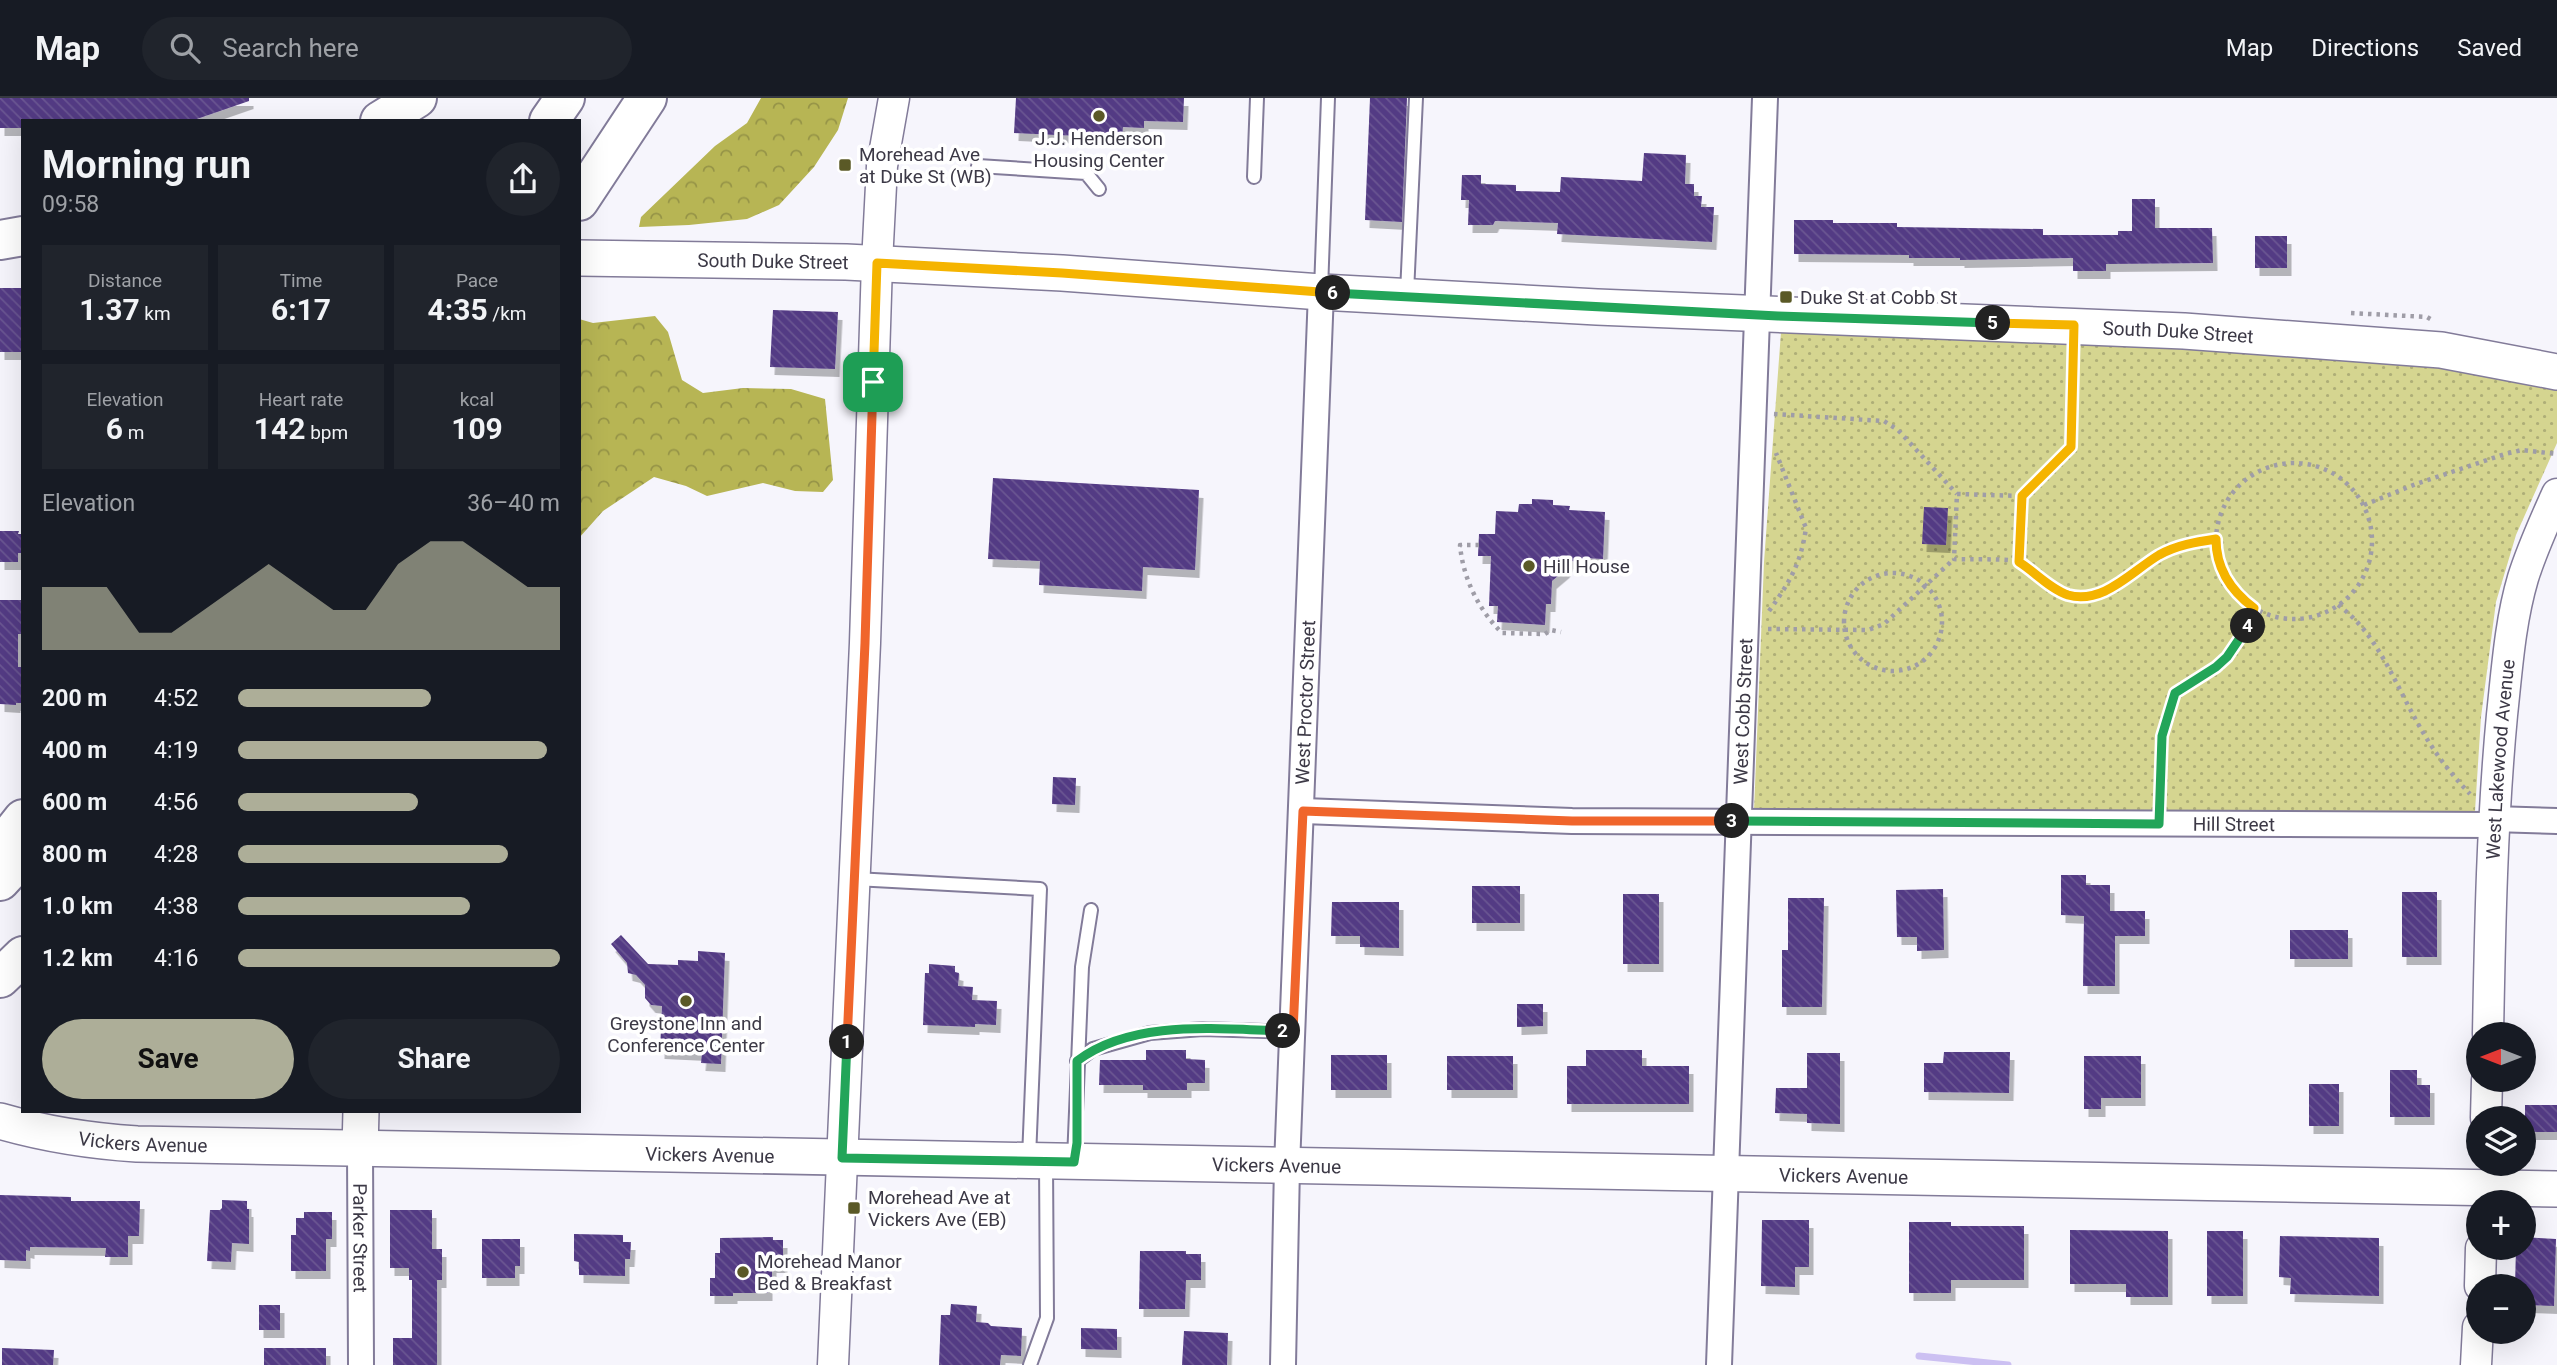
<!DOCTYPE html>
<html lang="en">
<head>
<meta charset="utf-8">
<style>
	:root { --surface:#171b24; --page:#20242c; --text:#f1f3f6; --muted:#9ea1a6; --line:#363941; --accent:#adae98 }
	body { margin:0; font-family:Roboto,sans-serif; background:var(--page); color:var(--text); height:100vh; display:flex; flex-direction:column; font-size:26px; white-space:nowrap }
	* { box-sizing:border-box; margin:0 }
	p { font-size:23px; color:var(--muted) }
	.icon { flex:none; width:38px; height:38px; fill:none; stroke:currentColor; stroke-width:2; stroke-linecap:round; stroke-linejoin:round }
	.map { position:relative; flex:1; overflow:hidden }
	.drawer { position:absolute; left:21px; top:21px; width:560px; height:994px; display:flex; flex-direction:column; background:var(--surface); border-radius:0px; box-shadow:0 7px 28px #0002 }
	.drawer>* { flex:none }
	.needle { width:46px; rotate:270deg }
	.buttons { position:absolute; left:2466px; top:924px; display:grid; gap:14px }
	.buttons a { display:grid; place-items:center; width:70px; height:70px; border-radius:50%; background:var(--surface); box-shadow:0 7px 28px #0002; font-size:35px }
	.pin { position:absolute; display:grid; place-items:center; width:60px; height:60px; color:#fff; margin:-30px; border-radius:14px; box-shadow:0 4px 10px #0006 }
	.km { position:absolute; width:35px; height:35px; margin:-18px; border-radius:50%; background:#222; color:#fff; font-size:19px; line-height:35px; text-align:center }
	.round { display:grid; place-items:center; flex:none; width:74px; height:74px; border-radius:37px; background:var(--page) }
	.overview { display:flex; align-items:center; justify-content:space-between; height:119px; padding:0 21px }
	h1 { font-size:38px; font-weight:700; line-height:52px }
	.figures { display:grid; grid-template-columns:repeat(3,1fr); gap:10px; height:119px; padding:7px 21px }
	.figures div { display:grid; align-content:center; border-radius:0px; background:var(--page); text-align:center }
	.figures b { font-size:30px; font-weight:700 }
	.figures small { font-size:19px; font-weight:400 }
	.figures p { font-size:19px }
	.chart { height:196px; padding:14px 21px }
	.chart p { display:flex; justify-content:space-between }
	.chart svg { width:100%; height:126px; margin-top:7px; fill:var(--accent); opacity:.7 }
	.button { display:flex; gap:14px; margin-top:auto; padding:14px 21px }
	.button a { flex:1; height:80px; border-radius:42px; background:var(--accent); color:#111; font-size:28px; font-weight:700; line-height:80px; text-align:center }
	.button a+a { background:var(--page); color:var(--text) }
	ul { padding:0 21px; list-style:none; font-size:23px }
	li { display:grid; grid-template-columns:112px 84px 1fr; align-items:center; height:52px }
	li i { height:18px; border-radius:9px; background:var(--accent) }
	header { display:flex; align-items:center; gap:42px; box-sizing:border-box; height:98px; padding:0 35px; background:var(--surface); border-bottom:2px solid var(--line) }
	header strong { font-size:33px }
	nav { display:flex; gap:38px; margin-inline-start:auto; font-size:24px }
	.search { width:490px; height:63px; background:var(--page); display:flex; align-items:center; gap:18px; box-sizing:border-box; padding:0 24px; border-radius:38px; color:var(--muted); font-size:26px }
	.map>svg:first-child { display:block }
	.forest { fill:url(#forest-crowns) }
	.park { fill:url(#park-dots) }
	.lines { fill:none; stroke-linecap:round; stroke-linejoin:round }
	.stream { stroke:#ccc0f2; stroke-width:7 }
	.building { fill:url(#building-back-hatch); filter:url(#shadow) }
	.service-casing { stroke:#827b99; stroke-width:16 }
	.minor-casing { stroke:#827b99; stroke-width:28 }
	.tertiary-casing { stroke:#827b99; stroke-width:33 }
	.secondary-casing { stroke:#827b99; stroke-width:38 }
	.motorway-casing { stroke:#827b99; stroke-width:42 }
	.path { stroke:#9f9da7; stroke-width:4.5; stroke-dasharray:3.5 5; stroke-linecap:butt }
	.service { stroke:#fff; stroke-width:12 }
	.minor { stroke:#fff; stroke-width:24 }
	.tertiary { stroke:#fff; stroke-width:30 }
	.secondary { stroke:#fff; stroke-width:35 }
	.motorway { stroke:#fff; stroke-width:38 }
	.split-1-casing { stroke:#fff; stroke-width:14 }
	.split-2-casing { stroke:#fff; stroke-width:14 }
	.split-3-casing { stroke:#fff; stroke-width:14 }
	.split-4-casing { stroke:#fff; stroke-width:14 }
	.split-5-casing { stroke:#fff; stroke-width:14 }
	.split-6-casing { stroke:#fff; stroke-width:14 }
	.split-7-casing { stroke:#fff; stroke-width:14 }
	.split-1 { stroke:#f0652b; stroke-width:9 }
	.split-2 { stroke:#22a559; stroke-width:9 }
	.split-3 { stroke:#f0652b; stroke-width:9 }
	.split-4 { stroke:#22a559; stroke-width:9 }
	.split-5 { stroke:#f5b400; stroke-width:9 }
	.split-6 { stroke:#22a559; stroke-width:9 }
	.split-7 { stroke:#f5b400; stroke-width:9 }
	.poi-dot { fill:#5a5926; stroke:#fff; stroke-width:2.5 }
	.labels { text-anchor:middle; dominant-baseline:central; stroke-width:7; stroke-linejoin:round; paint-order:stroke }
	.poi-label { font-size:19px; fill:#3c3946; stroke:#fff; text-anchor:start }
	.street-label { font-size:19px; fill:#3c3946; stroke:#fff }
</style>
</head>
<body>
<header>
<strong>Map</strong>
<div class="search"><svg class="icon" aria-label="search" viewBox="0 0 24 24"><circle cx="10" cy="10" r="6"/><path d="M15 15l6 6"/></svg>Search here</div>
<nav><a>Map</a><a>Directions</a><a>Saved</a></nav>
</header>
<div class="map">
<svg width="2557" height="1267" viewBox="0 0 2557 1267">
	<defs>
		<pattern id="forest-crowns" width="20" height="18" patternUnits="userSpaceOnUse" patternTransform="scale(1.75)"><rect width="20" height="18" fill="#b7b554"/><path d="M2 6a3 3 0 1 1 6 0M12 15a3 3 0 1 1 6 0" fill="none" stroke="#969447"/></pattern>
		<pattern id="park-dots" width="8" height="8" patternUnits="userSpaceOnUse" patternTransform="scale(1.75)"><rect width="8" height="8" fill="#d5d590"/><path d="M2 2h.1M6 6h.1" fill="none" stroke="#aeae77" stroke-width="1.8" stroke-linecap="round"/></pattern>
		<pattern id="building-back-hatch" width="6" height="6" patternUnits="userSpaceOnUse" patternTransform="scale(1.75)"><rect width="6" height="6" fill="#533a84"/><path d="M-1 5l2 2M0 0l6 6M5-1l2 2" fill="none" stroke="#6a5692"/></pattern>
		<filter id="shadow"><feDropShadow dx="4.5" dy="8" stdDeviation="0" flood-color="#0004"/></filter>
	</defs>
	<rect width="100%" height="100%" fill="#f6f5fc"/>
	<!-- forest -->
	<path class="forest" d="M761,0H848L838,32L814,69L779,107L747,121L689,127L639,129L641,119L715,48L747,25Z
		M655,218L668,234L682,282L703,295L743,290L791,291L825,301L833,382L823,394L795,393L763,385L707,398L686,388L654,379L603,413L579,440V221L593,225Z"/>
	<!-- park -->
	<path class="park" d="M1781,234L2177,246L2393,261L2557,289V345L2516,437L2496,504L2481,619L2475,713H1754L1764,464Z"/>
	<g class="lines">
		<!-- stream -->
		<path class="stream" d="M1919,1258L2008,1267"/>
	</g>
	<!-- building -->
	<path class="building" d="M0,0H249V3L191,23H23V30H0Z
		M1016,0H1184L1183,24L1144,23V30L1123,29L1122,40L1014,35Z
		M1370,0H1407L1402,124L1365,122Z
		M1644,55L1686,57L1685,86H1694V98H1702L1701,109H1714L1712,144L1557,136L1558,125L1495,123L1493,127H1468L1469,102H1461L1462,77H1481V86L1516,87V93L1560,94L1561,79L1642,83Z
		M2132,101H2155V130H2212L2213,165L2106,166V173H2073V160L1960,162V160H1909V157L1794,156V122H1833V125H1897V129L2043,131V137H2118V133H2132Z
		M2255,138H2287V170H2255Z
		M0,190H23V254H0Z
		M773,212L838,214L835,271L770,269Z
		M993,380L1199,392L1195,472L1143,469L1142,493L1039,487L1040,463L988,461Z
		M1532,401L1553,402V407L1570,408L1569,412L1605,414L1603,461L1585,460V464L1569,463L1565,472L1552,483L1551,506H1546L1545,527L1497,524L1498,508H1489L1491,458H1478L1479,436H1495L1496,413L1518,414L1519,406H1532Z
		M1924,409L1948,410L1946,447L1922,446Z
		M0,433H19L18,436H23V455H18V464H0Z
		M0,502H23V536H18V569H23V605H16V607L0,606Z
		M1053,679L1076,680L1075,707L1052,706Z
		M2061,777H2086V787H2110V813H2145V838H2115V888H2083L2084,818L2061,817Z
		M1472,788H1520V825H1472Z
		M1943,791L1944,852L1917,853V839H1897L1896,792Z
		M2402,794H2437V859H2402Z
		M1623,796H1659V866H1623Z
		M1788,800H1824L1822,909H1782V852H1788Z
		M1332,804H1399V850L1360,849V838H1331Z
		M2290,832H2348V861H2290Z
		M621,837L648,866L678,867V862L698,863V853L725,855L721,966L701,965L702,955L660,953L662,908L651,907L645,900V887L636,877L628,875L627,865L611,846Z
		M929,866L955,868V874L959,875L958,888L973,889L972,902L997,903L996,927L975,926V929L923,927L925,875H929Z
		M1517,906H1543V928L1517,929Z
		M1146,952H1186V961L1205,962V985H1187V992H1143V987H1099L1100,962H1146Z
		M1586,952H1642V968H1689V1006H1567V968H1586Z
		M1944,954H2010L2009,995L1924,994V965H1943Z
		M1807,955H1840V1026L1807,1025V1016L1775,1015L1776,990H1807Z
		M1331,957H1387V992H1331Z
		M1447,958H1513V992H1447Z
		M2084,958H2141V1000H2101V1011H2084Z
		M2390,972H2417V987H2430V1019H2390Z
		M2309,986H2339V1028H2309Z
		M2525,1007H2557V1034H2525Z
		M0,1097L71,1099V1103H140L139,1138H128V1159H105L106,1150L30,1149V1153L26,1152V1163L0,1162Z
		M222,1102L247,1103V1111H249V1146L232,1145L231,1164L207,1163L210,1112H220L222,1110Z
		M390,1112H432V1151H442V1182H437V1267H393V1240H412V1182H409V1170H390Z
		M304,1114H332V1141H326V1173H291V1137H296V1120H304Z
		M1762,1122H1809V1169H1795V1189L1761,1188Z
		M1909,1124H1951V1128H2024V1182H1951V1195H1909Z
		M2070,1132L2168,1133V1199H2126V1186H2070Z
		M2207,1133H2243V1198H2207Z
		M574,1136L623,1137V1144H631L630,1161H625V1178L579,1177V1164L574,1163Z
		M2280,1138L2379,1140V1198L2290,1196L2291,1180L2279,1179Z
		M773,1139V1142H783V1167H772V1185H768V1195H733V1198H710V1180H715V1155H720V1140Z
		M2524,1139L2556,1141L2554,1208L2524,1207V1188H2515L2516,1150H2524Z
		M482,1141H520V1168H515V1180H482Z
		M1140,1153H1186V1156H1201V1182H1186L1185,1211H1139Z
		M951,1206L977,1208L976,1224L988,1225L991,1228L1022,1230L1021,1258L1001,1257L1000,1267H939L941,1217H950Z
		M259,1207H280V1232H259Z
		M1081,1230L1117,1231V1252L1081,1251Z
		M1184,1233L1228,1235L1227,1267H1182Z
		M2,1250L54,1252L53,1267H2Z
		M264,1250H326V1267H264Z"/>
	<g class="lines">
		<defs>
			<path id="service" d="M978,68L1086,75L1099,91
				M1254,79L1257,0
				M1321,192L1328,0
				M1407,195L1416,0
				M855,781L1040,791L1029,1060
				M1077,963L1093,951L1150,935L1203,931L1293,934
				M1074,1062L1082,869L1091,812
				M1030,1267L1047,1220L1046,1064"/>
			<g id="minor">
				<path id="s1" d="M1303,713L1572,723L2493,727"/>
				<path d="M2493,721L2557,723"/>
				<path id="s2" d="M360,1051L361,1267"/>
				<path id="s3" d="M1283,1267L1287,1068L1321,194"/>
				<path id="s4" d="M1719,1267L1765,0"/>
			</g>
			<g id="tertiary">
				<path id="s5" d="M2488,936C2490,829 2492,723 2502,617C2507,571 2510,524 2523,480C2532,451 2545,423 2557,396"/>
				<path d="M2486,1020L2487,982"/>
				<path d="M2480,1188L2481,1150"/>
				<path d="M833,1267L865,545L877,165L882,68L894,0"/>
				<path d="M2476,1267L2478,1229"/>
			</g>
			<g id="secondary">
				<path id="s6" d="M579,160L846,164L1062,175L1321,194L1597,209L2184,233L2441,252L2557,274"/>
				<path id="s7" d="M0,1023C45,1036 90,1043 137,1046L2557,1091"/>
				<path d="M360,1051L361,1013"/>
			</g>
			<path id="motorway" d="M380,23L417,0
				M549,23L565,0
				M579,103L647,0
				M0,142L23,138
				M0,750L23,721
				M0,783L23,758
				M0,880L23,858"/>
		</defs>
		<!-- service casing -->
		<use href="#service" class="service-casing"/>
		<!-- minor casing -->
		<use href="#minor" class="minor-casing"/>
		<!-- tertiary casing -->
		<use href="#tertiary" class="tertiary-casing"/>
		<!-- secondary casing -->
		<use href="#secondary" class="secondary-casing"/>
		<!-- motorway casing -->
		<use href="#motorway" class="motorway-casing"/>
		<!-- path -->
		<path class="path" d="M2351,215L2427,219L2432,222
			M1774,316L1884,323L1898,332L1957,396
			M2216 443a78 78 0 1 1 156 0a78 78 0 1 1-156 0Z
			M2022,398L2071,349L2073,255
			M2364,407L2416,386L2505,356L2522,352L2557,356
			M1479,447H1460C1463,480 1478,511 1502,535L1545,536L1551,532L1561,534
			M2019,464L2022,398L1957,396L1954,461C1968,462 2009,460 2019,464C2044,472 2053,501 2084,498C2114,495 2135,471 2159,457C2177,447 2196,444 2216,441
			M1844 524a49 49 0 1 1 98 0a49 49 0 1 1-98 0Z
			M2338,507C2376,534 2394,583 2416,622C2431,650 2448,673 2470,696
			M1769,513C1790,484 1801,465 1806,430L1776,355
			M1768,531L1868,532L1884,526L1954,461
			M2160,703C2161,674 2158,621 2175,596C2180,589 2191,585 2198,581C2225,564 2246,542 2254,510"/>
		<!-- service -->
		<use href="#service" class="service"/>
		<!-- minor -->
		<use href="#minor" class="minor"/>
		<!-- tertiary -->
		<use href="#tertiary" class="tertiary"/>
		<!-- secondary -->
		<use href="#secondary" class="secondary"/>
		<!-- motorway -->
		<use href="#motorway" class="motorway"/>
	</g>
	<g class="lines">
		<defs>
			<path id="split-1" d="M847,944L865,545L873,284"/>
			<path id="split-2" d="M847,944L842,1060L1074,1064L1077,1045V963C1132,921 1217,931 1283,933"/>
			<path id="split-3" d="M1283,933L1293,934L1303,713L1572,723H1732"/>
			<path id="split-4" d="M1732,723L2159,726L2162,638L2175,595L2216,569L2227,559L2248,528"/>
			<path id="split-5" d="M1993,225L2074,227L2071,349L2022,398L2019,464C2035,474 2050,491 2068,497C2103,507 2132,473 2159,457C2177,447 2196,444 2216,441C2216,471 2231,493 2254,510L2248,528"/>
			<path id="split-6" d="M1333,195L1778,218L1993,225"/>
			<path id="split-7" d="M873,284L877,165L1062,175L1333,195"/>
		</defs>
		<!-- split-1 casing -->
		<use href="#split-1" class="split-1-casing"/>
		<!-- split-2 casing -->
		<use href="#split-2" class="split-2-casing"/>
		<!-- split-3 casing -->
		<use href="#split-3" class="split-3-casing"/>
		<!-- split-4 casing -->
		<use href="#split-4" class="split-4-casing"/>
		<!-- split-5 casing -->
		<use href="#split-5" class="split-5-casing"/>
		<!-- split-6 casing -->
		<use href="#split-6" class="split-6-casing"/>
		<!-- split-7 casing -->
		<use href="#split-7" class="split-7-casing"/>
		<!-- split-1 -->
		<use href="#split-1" class="split-1"/>
		<!-- split-2 -->
		<use href="#split-2" class="split-2"/>
		<!-- split-3 -->
		<use href="#split-3" class="split-3"/>
		<!-- split-4 -->
		<use href="#split-4" class="split-4"/>
		<!-- split-5 -->
		<use href="#split-5" class="split-5"/>
		<!-- split-6 -->
		<use href="#split-6" class="split-6"/>
		<!-- split-7 -->
		<use href="#split-7" class="split-7"/>
	</g>
	<!-- markers -->
	<g class="poi-dot">
		<circle cx="1099" cy="18" r="7"/>
		<rect x="838" y="60" width="14" height="14" rx="3.5"/>
		<rect x="1779" y="192" width="14" height="14" rx="3.5"/>
		<circle cx="1529" cy="468" r="7"/>
		<circle cx="686" cy="903" r="7"/>
		<rect x="847" y="1103" width="14" height="14" rx="3.5"/>
		<circle cx="743" cy="1174" r="7"/>
	</g>
	<g class="labels">
		<!-- poi labels -->
		<g class="poi-label">
			<text x="1099" y="40" text-anchor="middle">J.J. Henderson<tspan x="1099" dy="22">Housing Center</tspan></text>
			<text x="859" y="56">Morehead Ave<tspan x="859" dy="22">at Duke St (WB)</tspan></text>
			<text x="1800" y="199">Duke St at Cobb St</text>
			<text x="1543" y="468">Hill House</text>
			<text x="686" y="925" text-anchor="middle">Greystone Inn and<tspan x="686" dy="22">Conference Center</tspan></text>
			<text x="868" y="1099">Morehead Ave at<tspan x="868" dy="22">Vickers Ave (EB)</tspan></text>
			<text x="757" y="1163">Morehead Manor<tspan x="757" dy="22">Bed &amp; Breakfast</tspan></text>
		</g>
		<!-- street labels -->
		<g class="street-label">
			<text stroke="none"><textPath href="#s6" startOffset="194">South Duke Street</textPath></text>
			<text stroke="none"><textPath href="#s6" startOffset="1601">South Duke Street</textPath></text>
			<text stroke="none"><textPath href="#s3" startOffset="663">West Proctor Street</textPath></text>
			<text stroke="none"><textPath href="#s4" startOffset="654">West Cobb Street</textPath></text>
			<text stroke="none"><textPath href="#s5" startOffset="275">West Lakewood Avenue</textPath></text>
			<text stroke="none"><textPath href="#s1" startOffset="931">Hill Street</textPath></text>
			<text stroke="none"><textPath href="#s7" startOffset="145">Vickers Avenue</textPath></text>
			<text stroke="none"><textPath href="#s7" startOffset="712">Vickers Avenue</textPath></text>
			<text stroke="none"><textPath href="#s7" startOffset="1279">Vickers Avenue</textPath></text>
			<text stroke="none"><textPath href="#s7" startOffset="1846">Vickers Avenue</textPath></text>
			<text stroke="none"><textPath href="#s2" startOffset="89">Parker Street</textPath></text>
		</g>
	</g>
</svg>
<div class="buttons">
<a><svg class="needle" viewBox="-14 -14 28 28"><path d="M0-13l5 13h-10z" fill="#e53935"/><path d="M0 13l5-13h-10z" fill="#9ea1a6"/></svg></a>
<a><svg class="icon" aria-label="layers" viewBox="0 0 24 24"><path d="M12 4l9 5-9 5-9-5zM3 14l9 5 9-5"/></svg></a>
<a>+</a>
<a>−</a>
</div>
<div class="pin" style="left:873px;top:284px;background:#1e9e55"><svg class="icon" aria-label="arrive" viewBox="0 0 24 24"><path d="M6 21V4h12l-3 4 3 4H6"/></svg></div>
<b class="km" style="left:847px;top:944px">1</b>
<b class="km" style="left:1283px;top:933px">2</b>
<b class="km" style="left:1732px;top:723px">3</b>
<b class="km" style="left:2248px;top:528px">4</b>
<b class="km" style="left:1993px;top:225px">5</b>
<b class="km" style="left:1333px;top:195px">6</b>
<section class="drawer">
<div class="overview"><div><h1>Morning run</h1><p>09:58</p></div><a class="round"><svg class="icon" aria-label="share" viewBox="0 0 24 24"><path d="M12 15V3M7 8l5-5 5 5M5 13v7h14v-7"/></svg></a></div>
<div class="figures">
<div><p>Distance</p><b>1.37<small> km</small></b></div>
<div><p>Time</p><b>6:17</b></div>
<div><p>Pace</p><b>4:35<small> /km</small></b></div>
</div>
<div class="figures">
<div><p>Elevation</p><b>6<small> m</small></b></div>
<div><p>Heart rate</p><b>142<small> bpm</small></b></div>
<div><p>kcal</p><b>109</b></div>
</div>
<div class="chart"><p><span>Elevation</span>36–40 m</p>
<svg viewBox="0 0 160 44" preserveAspectRatio="none"><path d="M0 44V22L10 22L20 22L30 38L40 38L50 30L60 22L70 14L80 22L90 30L100 30L110 14L120 6L130 6L140 14L150 22L160 22V44z"/></svg>
</div>
<ul>
<li><b>200 m</b>4:52<i style="width:60%"></i></li>
<li><b>400 m</b>4:19<i style="width:96%"></i></li>
<li><b>600 m</b>4:56<i style="width:56%"></i></li>
<li><b>800 m</b>4:28<i style="width:84%"></i></li>
<li><b>1.0 km</b>4:38<i style="width:72%"></i></li>
<li><b>1.2 km</b>4:16<i style="width:100%"></i></li>
</ul>
<div class="button"><a>Save</a><a>Share</a></div>
</section>
</div>
</body>
</html>
